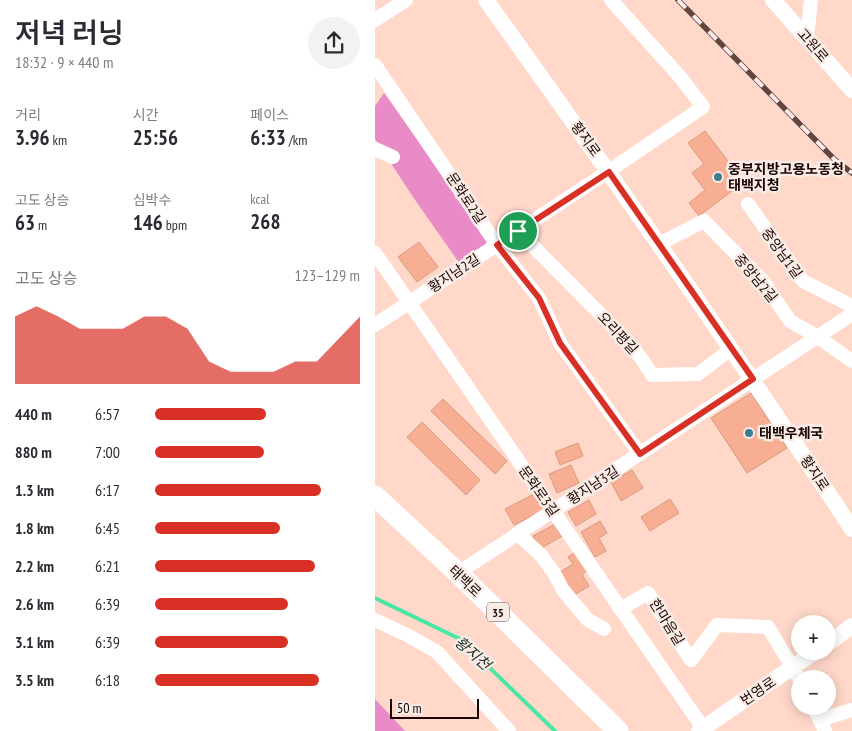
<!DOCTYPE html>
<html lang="ko">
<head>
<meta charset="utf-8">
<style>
	:root { --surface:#fff; --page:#f2f2f3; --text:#2b2b33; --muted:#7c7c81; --accent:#d93025 }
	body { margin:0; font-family:"PT Sans Narrow","Noto Sans KR",sans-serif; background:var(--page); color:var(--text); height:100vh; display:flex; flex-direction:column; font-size:19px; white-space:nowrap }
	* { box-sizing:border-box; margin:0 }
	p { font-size:16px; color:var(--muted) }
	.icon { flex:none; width:28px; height:28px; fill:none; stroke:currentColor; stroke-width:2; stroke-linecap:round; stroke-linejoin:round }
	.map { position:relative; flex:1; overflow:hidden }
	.sheet { display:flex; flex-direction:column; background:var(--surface); width:375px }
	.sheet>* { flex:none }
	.fabs { position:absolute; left:416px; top:615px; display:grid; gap:10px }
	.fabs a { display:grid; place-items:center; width:45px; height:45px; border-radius:50%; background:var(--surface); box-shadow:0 2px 12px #0003; font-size:25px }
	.scale { position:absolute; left:15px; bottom:12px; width:89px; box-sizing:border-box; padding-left:5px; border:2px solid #190501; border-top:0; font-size:14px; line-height:18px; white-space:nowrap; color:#190501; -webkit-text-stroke:4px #f9ebe6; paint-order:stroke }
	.pin { position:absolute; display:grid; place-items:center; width:42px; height:42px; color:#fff; margin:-21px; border:2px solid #fff; border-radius:50%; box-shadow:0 1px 5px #0007 }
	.round { display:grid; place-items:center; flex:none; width:52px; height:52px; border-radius:26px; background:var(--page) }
	.headline { display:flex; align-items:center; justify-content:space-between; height:85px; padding:0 15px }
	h1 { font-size:28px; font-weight:600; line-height:38px }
	.metrics { display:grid; grid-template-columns:repeat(3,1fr); gap:8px; height:85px; padding:5px 15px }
	.metrics div { display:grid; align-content:center }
	.metrics b { font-size:21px; font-weight:600 }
	.metrics small { font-size:14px; font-weight:400 }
	.metrics p { font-size:14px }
	.chart { height:140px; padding:10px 15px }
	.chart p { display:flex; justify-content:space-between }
	.chart svg { width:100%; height:90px; margin-top:5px; fill:var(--accent); opacity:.7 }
	ul { padding:0 15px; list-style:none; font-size:16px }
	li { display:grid; grid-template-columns:80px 60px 1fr; align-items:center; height:38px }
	li i { height:12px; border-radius:6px; background:var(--accent) }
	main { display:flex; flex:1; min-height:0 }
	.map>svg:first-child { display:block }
	.green { fill:#e88bc7 }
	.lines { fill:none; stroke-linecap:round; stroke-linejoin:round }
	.stream { stroke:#4be6a6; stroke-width:4 }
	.building { fill:#f7ae92; stroke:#d69a82 }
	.minor { stroke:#fff; stroke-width:14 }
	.tertiary { stroke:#fff; stroke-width:16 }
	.primary { stroke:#fff; stroke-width:21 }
	.rail-casing { stroke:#60463e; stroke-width:5.5 }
	.rail { stroke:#f9ebe6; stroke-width:4; stroke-dasharray:11; stroke-linecap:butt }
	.route-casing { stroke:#fff; stroke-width:10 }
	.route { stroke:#d93025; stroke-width:6 }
	.poi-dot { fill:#3d7d91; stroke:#f9ebe6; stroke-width:2 }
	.labels { text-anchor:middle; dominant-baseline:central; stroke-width:5; stroke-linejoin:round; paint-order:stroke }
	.shield { fill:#f9ebe6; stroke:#5c4a46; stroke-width:1 }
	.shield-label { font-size:12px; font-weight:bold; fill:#190501 }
	.street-label { font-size:14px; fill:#190501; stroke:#f9ebe6 }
	.poi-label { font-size:14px; font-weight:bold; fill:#190501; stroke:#f9ebe6; text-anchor:start }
	.water-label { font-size:15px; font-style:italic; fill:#172f23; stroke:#f9ebe6 }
</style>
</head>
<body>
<main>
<section class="sheet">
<div class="headline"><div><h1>저녁 러닝</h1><p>18:32 · 9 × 440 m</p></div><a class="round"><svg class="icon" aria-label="share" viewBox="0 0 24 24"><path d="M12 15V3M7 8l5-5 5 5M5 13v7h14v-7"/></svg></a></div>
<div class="metrics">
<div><p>거리</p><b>3.96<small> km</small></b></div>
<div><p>시간</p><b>25:56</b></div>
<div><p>페이스</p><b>6:33<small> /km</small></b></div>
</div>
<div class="metrics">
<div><p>고도 상승</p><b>63<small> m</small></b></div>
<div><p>심박수</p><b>146<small> bpm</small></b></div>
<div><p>kcal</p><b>268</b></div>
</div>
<div class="chart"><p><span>고도 상승</span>123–129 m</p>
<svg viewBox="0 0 160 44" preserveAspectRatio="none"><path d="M0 44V11L10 6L20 11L30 17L40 17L50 17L60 11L70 11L80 17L90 33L100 38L110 38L120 38L130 33L140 33L150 22L160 11V44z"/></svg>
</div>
<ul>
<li><b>440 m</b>6:57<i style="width:54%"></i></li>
<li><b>880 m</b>7:00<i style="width:53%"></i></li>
<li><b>1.3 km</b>6:17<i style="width:81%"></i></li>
<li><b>1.8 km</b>6:45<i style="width:61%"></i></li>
<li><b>2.2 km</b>6:21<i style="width:78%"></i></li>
<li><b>2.6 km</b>6:39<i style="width:65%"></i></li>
<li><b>3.1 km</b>6:39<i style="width:65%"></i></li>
<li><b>3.5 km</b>6:18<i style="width:80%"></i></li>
</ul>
</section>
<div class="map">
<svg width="477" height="731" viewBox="0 0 477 731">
	<rect width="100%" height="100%" fill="#ffd8c9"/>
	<!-- green -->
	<path class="green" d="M9,93L114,241L85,264L38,197L0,139V106Z
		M0,699L30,731H0Z"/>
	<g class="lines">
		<!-- stream -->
		<path class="stream" d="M0,598L85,639L180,731"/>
	</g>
	<!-- building -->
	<path class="building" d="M330,131L369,182L324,216L314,203L330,190L317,173L329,164L313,143Z
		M44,242L63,267L42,282L23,257Z
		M376,393L412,448L372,473L336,418Z
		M68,399L132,461L120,474L56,411Z
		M47,422L105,480L91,495L32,437Z
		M203,443L208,456L185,465L180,452Z
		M196,465L204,483L182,493L174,474Z
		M257,470L268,488L246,501L236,482Z
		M161,493L170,509L139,525L130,509Z
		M295,499L304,513L275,531L266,517Z
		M214,500L221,514L201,526L193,512Z
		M225,521L232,533L224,538L231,551L220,557L206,532Z
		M182,523L189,535L165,549L158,536Z
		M203,550L215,569L207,574L214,586L196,597L182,574L198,564L193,557Z"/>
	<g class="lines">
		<!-- minor -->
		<path class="minor" d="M0,20L31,0
			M432,38L436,0
			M0,65L122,245L164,298L185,343L265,454
			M0,149L18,157
			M373,204L428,281L477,306
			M143,231L247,336L266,358L277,375L323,374L356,349
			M284,244L329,221L387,280L415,321L443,337L477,361
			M0,253L328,728
			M0,325L234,171L328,107L306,78L236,0
			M143,534L166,555L179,573L188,590L212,619L229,629
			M83,573L477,314
			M245,609L273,593L316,660L342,625L393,627L425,680
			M0,620L32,635L62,652L134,731
			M438,706L450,731
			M445,720L477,710"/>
		<!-- tertiary -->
		<path class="tertiary" d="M111,0C236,174 359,350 477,529
			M398,0L477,90
			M452,644L477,626
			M324,731L441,651"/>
		<!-- primary -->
		<path class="primary" d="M0,496L83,573L243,731"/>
		<defs>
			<path id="rail" d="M303,0L460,160L477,173"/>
		</defs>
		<!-- rail casing -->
		<use href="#rail" class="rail-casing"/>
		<!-- rail -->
		<use href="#rail" class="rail"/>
	</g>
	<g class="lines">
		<defs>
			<path id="route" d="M234,172L378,379L265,454L185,343L164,298L122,245Z"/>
		</defs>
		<!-- route casing -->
		<use href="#route" class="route-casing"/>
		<!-- route -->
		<use href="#route" class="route"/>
	</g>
	<!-- markers -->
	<g class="poi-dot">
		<circle cx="343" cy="177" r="5"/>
		<circle cx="374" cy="433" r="5"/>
	</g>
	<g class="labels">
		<!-- shield labels -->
		<rect class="shield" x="112" y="602.5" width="22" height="19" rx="4"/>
		<g class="shield-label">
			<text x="123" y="612">35</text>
		</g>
		<!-- street labels -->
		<g class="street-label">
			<text transform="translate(438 45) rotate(49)">고원로</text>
			<text transform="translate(211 139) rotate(54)">황지로</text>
			<text transform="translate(91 198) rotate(56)">문화로2길</text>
			<text transform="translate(407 253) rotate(54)">중앙남1길</text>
			<text transform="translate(79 273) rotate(-33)">황지남2길</text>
			<text transform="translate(381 278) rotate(50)">중앙남2길</text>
			<text transform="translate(243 333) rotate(47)">오리평길</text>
			<text transform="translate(440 473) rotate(56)">황지로</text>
			<text transform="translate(218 485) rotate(-33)">황지남3길</text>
			<text transform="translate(164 491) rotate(55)">문화로3길</text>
			<text transform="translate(90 581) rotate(44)">태백로</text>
			<text transform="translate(292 622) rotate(58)">한마음길</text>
			<text transform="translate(383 691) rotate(-34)">번영로</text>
		</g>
		<!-- poi labels -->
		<g class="poi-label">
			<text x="353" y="169">중부지방고용노동청<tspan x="353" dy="16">태백지청</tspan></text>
			<text x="384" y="433">태백우체국</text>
		</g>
		<!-- water labels -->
		<g class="water-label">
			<text transform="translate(98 653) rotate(41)">황지천</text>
		</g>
	</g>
</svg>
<div class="fabs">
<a>+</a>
<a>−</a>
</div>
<div class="scale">50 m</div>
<div class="pin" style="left:143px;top:231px;background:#1e9e55"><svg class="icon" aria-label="arrive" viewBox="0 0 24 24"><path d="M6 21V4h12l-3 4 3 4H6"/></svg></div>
</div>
</main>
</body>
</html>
